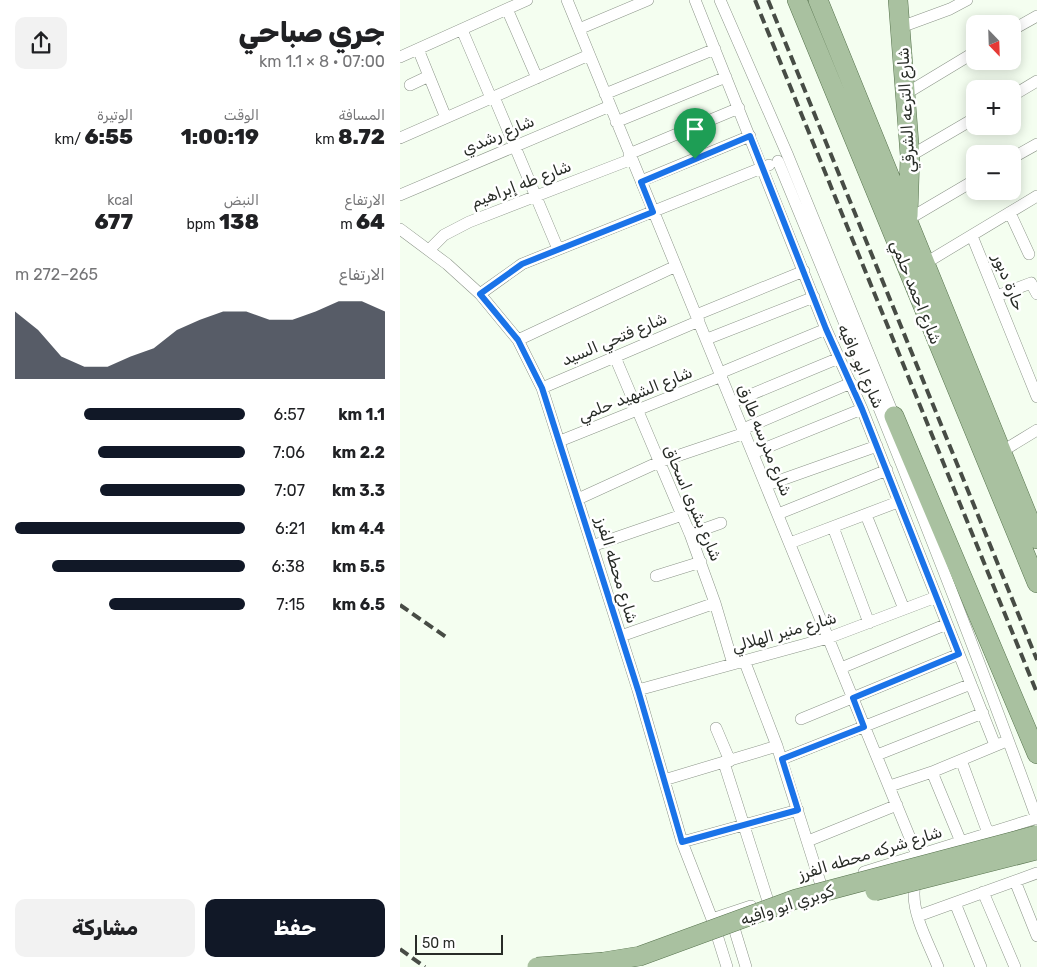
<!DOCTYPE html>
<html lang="ar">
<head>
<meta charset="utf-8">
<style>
	:root { --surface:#fff; --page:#f2f2f2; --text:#202124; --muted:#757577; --accent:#111827 }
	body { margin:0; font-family:Rubik,Vazirmatn,sans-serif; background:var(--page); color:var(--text); direction:rtl; height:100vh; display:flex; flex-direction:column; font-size:19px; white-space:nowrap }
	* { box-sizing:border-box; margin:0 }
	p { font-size:16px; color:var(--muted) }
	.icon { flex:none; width:28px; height:28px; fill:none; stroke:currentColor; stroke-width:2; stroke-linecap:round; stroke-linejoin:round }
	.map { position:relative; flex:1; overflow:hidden; direction:ltr }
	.sheet { display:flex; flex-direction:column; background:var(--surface); width:400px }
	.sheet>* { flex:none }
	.needle { width:32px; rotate:157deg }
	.tools { position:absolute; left:566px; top:15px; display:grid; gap:10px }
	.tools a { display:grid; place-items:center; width:55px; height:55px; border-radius:10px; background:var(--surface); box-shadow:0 2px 12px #0003; font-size:25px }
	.scale { position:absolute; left:15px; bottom:12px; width:88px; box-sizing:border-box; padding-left:5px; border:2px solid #282c27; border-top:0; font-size:14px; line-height:18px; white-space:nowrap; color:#282c27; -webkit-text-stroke:4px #fff; paint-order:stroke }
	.pin { position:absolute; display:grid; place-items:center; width:42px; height:42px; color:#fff; margin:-51px -21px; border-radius:50% 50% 50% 0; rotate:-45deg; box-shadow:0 0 5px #0007 }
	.pin .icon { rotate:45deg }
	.round { display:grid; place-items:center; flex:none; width:52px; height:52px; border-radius:10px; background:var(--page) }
	.head { display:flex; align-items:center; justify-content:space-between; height:85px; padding:0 15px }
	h1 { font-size:28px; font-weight:800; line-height:38px }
	.figures { display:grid; grid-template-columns:repeat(3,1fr); gap:8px; height:85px; padding:5px 15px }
	.figures div { display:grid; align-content:center }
	.figures b { font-size:21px; font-weight:800 }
	.figures small { font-size:14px; font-weight:400 }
	.figures p { font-size:14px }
	.chart { height:140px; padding:10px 15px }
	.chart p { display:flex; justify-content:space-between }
	.chart svg { width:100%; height:90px; margin-top:5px; fill:var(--accent); opacity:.7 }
	.cta { display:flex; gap:10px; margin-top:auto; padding:10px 15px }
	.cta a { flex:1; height:58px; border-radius:10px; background:var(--accent); color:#fff; font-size:20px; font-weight:800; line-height:58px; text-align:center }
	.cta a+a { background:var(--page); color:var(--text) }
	ul { padding:0 15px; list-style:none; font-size:16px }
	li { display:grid; grid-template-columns:80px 60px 1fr; align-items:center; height:38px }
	li i { height:12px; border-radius:6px; background:var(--accent) }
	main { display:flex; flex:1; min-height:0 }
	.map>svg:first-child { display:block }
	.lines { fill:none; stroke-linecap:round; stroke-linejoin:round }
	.street-casing { stroke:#8c9589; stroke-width:12 }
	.primary-casing { stroke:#56724d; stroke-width:20 }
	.street { stroke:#fff; stroke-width:11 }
	.primary { stroke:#a9c1a0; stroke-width:19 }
	.rail { stroke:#474c45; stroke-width:4; stroke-dasharray:10 5; stroke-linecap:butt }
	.primary-bridge-casing { stroke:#56724d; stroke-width:20; stroke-linecap:butt }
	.primary-bridge { stroke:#a9c1a0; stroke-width:19 }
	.route-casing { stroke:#fff; stroke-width:10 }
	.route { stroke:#1a73e8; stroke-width:6 }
	.labels { text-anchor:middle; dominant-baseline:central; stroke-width:5; stroke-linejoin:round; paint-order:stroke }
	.street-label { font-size:16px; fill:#282c27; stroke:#fff }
</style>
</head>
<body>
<main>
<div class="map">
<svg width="637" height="967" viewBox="0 0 637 967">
	<rect width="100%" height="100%" fill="#f4fef0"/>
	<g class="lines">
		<defs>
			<path id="street" d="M167,0L517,855C519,869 514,880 514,894C514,918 529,944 538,967
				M295,0L426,329L462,409L595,745
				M320,0L388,156L494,416
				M107,9L137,78
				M501,27L550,9L567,0
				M179,29L248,0
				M62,30L91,98
				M612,30L637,16
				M18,49L46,118
				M0,57L127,0
				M10,85L29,76
				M507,93L575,52
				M205,94L315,49
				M612,96L637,81
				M94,97L158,249
				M216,122L326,77
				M0,138L189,55
				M229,154L339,108
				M510,156L575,118
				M612,158L637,144
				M378,161C468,379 557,597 637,819
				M241,181L350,136
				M0,195L210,106
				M610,213L629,254
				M507,220L575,180
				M0,229L47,264L80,294L118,340L142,388L238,690L282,842L312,919L327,967
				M572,236L637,397
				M29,250L44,235L69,222L232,159
				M524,264L637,196
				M80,294L122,264L369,165
				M597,296L631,283L637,294
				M296,315L404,271
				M307,339L414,297
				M118,340L276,266
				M215,357L290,534L315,603L333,664
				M320,373L426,329
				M142,388L299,321
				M333,402L439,358
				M343,429L451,383
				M160,441L322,376
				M601,452L637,430
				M353,453L462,409
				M367,485L477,446
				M178,499L259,462L345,433
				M378,514L487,470
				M466,515L504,609
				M433,527L469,623
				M290,534L321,523
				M390,543L498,502
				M192,546L282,515
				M256,576L301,562
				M221,636L315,603
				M344,660L377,746L421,885
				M441,668L547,624
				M238,690L428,638L536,597
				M401,719L559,654
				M316,728L330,761
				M477,755L583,713
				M382,759L571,684
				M561,760L588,833
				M324,763L368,901
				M532,772L561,842
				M264,780L377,746
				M490,786L532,772L602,743
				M408,841L497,805
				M282,842L398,810
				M464,872L637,818
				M615,881L637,936
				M583,892L615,967
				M555,903L581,967
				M518,916L637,873
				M331,918L346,967
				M312,919L351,906"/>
			<path id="primary" d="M397,0L637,583
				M418,0L637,539
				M498,0L510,156L508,216
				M494,416L637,754"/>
		</defs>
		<!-- street casing -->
		<use href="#street" class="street-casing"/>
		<!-- primary casing -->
		<use href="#primary" class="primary-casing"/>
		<!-- street -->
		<use href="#street" class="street"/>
		<!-- primary -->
		<use href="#primary" class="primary"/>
		<!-- rail -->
		<path class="rail" d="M355,0L637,693
			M368,0L637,660
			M0,605L46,637
			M0,949L25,967"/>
		<defs>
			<path id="primary-bridge" d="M475,891L637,850
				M137,967L203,962L240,956L396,899L637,835"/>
		</defs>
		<!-- primary-bridge casing -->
		<use href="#primary-bridge" class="primary-bridge-casing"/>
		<!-- primary-bridge -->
		<use href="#primary-bridge" class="primary-bridge"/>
	</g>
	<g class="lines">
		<defs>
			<path id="route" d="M350,136L426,329L462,409L559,654L453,698L464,727L382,759L398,810L282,842L238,690L142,388L118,340L80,294L122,264L253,212L241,182Z"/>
		</defs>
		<!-- route casing -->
		<use href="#route" class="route-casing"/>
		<!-- route -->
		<use href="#route" class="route"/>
	</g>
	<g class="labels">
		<!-- street labels -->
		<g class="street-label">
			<text transform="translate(506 110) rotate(-93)">شارع الترعه الشرقي</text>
			<text transform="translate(98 135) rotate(-23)">شارع رشدي</text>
			<text transform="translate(121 184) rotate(-21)">شارع طه إبراهيم</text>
			<text transform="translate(609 282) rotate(68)">حارة دبور</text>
			<text transform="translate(516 292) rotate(68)">شارع احمد حلمي</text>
			<text transform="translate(214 339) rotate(-23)">شارع فتحي السيد</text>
			<text transform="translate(461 366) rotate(66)">شارع ابو وافيه</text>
			<text transform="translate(235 394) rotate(-22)">شارع الشهيد حلمي</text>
			<text transform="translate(365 440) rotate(68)">شارع مدرسه طارق</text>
			<text transform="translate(293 503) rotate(67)">شارع بشرى اسحاق</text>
			<text transform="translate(217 570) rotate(73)">شارع محطه الفرز</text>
			<text transform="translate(384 632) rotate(-16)">شارع منير الهلالي</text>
			<text transform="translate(470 853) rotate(-17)">شارع شركه محطه الفرز</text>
			<text transform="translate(387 905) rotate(-18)">كوبري ابو وافيه</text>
		</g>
	</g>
</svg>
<div class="tools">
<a><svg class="needle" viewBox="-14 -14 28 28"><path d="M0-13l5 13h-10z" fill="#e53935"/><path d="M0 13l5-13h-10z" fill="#757577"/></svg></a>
<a>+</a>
<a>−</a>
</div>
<div class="scale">50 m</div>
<div class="pin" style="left:295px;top:159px;background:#1e9e55"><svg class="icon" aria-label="arrive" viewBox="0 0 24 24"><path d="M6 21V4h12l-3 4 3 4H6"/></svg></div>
</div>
<section class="sheet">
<div class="head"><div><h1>جري صباحي</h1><p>07:00 · 8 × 1.1 km</p></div><a class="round"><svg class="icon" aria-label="share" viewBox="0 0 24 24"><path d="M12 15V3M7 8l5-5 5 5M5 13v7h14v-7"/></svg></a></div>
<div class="figures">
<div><p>المسافة</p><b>8.72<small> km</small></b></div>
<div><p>الوقت</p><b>1:00:19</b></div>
<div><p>الوتيرة</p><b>6:55<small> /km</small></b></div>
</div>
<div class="figures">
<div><p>الارتفاع</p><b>64<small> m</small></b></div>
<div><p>النبض</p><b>138<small> bpm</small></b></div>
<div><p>kcal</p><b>677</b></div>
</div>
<div class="chart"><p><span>الارتفاع</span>265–272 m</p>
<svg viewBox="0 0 160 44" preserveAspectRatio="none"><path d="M0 44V11L10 20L20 33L30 38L40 38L50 33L60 29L70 20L80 15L90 11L100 11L110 15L120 15L130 11L140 6L150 6L160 11V44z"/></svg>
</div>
<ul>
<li><b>1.1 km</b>6:57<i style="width:70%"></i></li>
<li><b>2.2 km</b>7:06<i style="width:64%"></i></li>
<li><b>3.3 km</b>7:07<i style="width:63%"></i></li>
<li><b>4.4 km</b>6:21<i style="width:100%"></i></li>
<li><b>5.5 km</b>6:38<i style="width:84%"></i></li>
<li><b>6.5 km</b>7:15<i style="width:59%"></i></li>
</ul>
<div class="cta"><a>حفظ</a><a>مشاركة</a></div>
</section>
</main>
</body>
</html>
